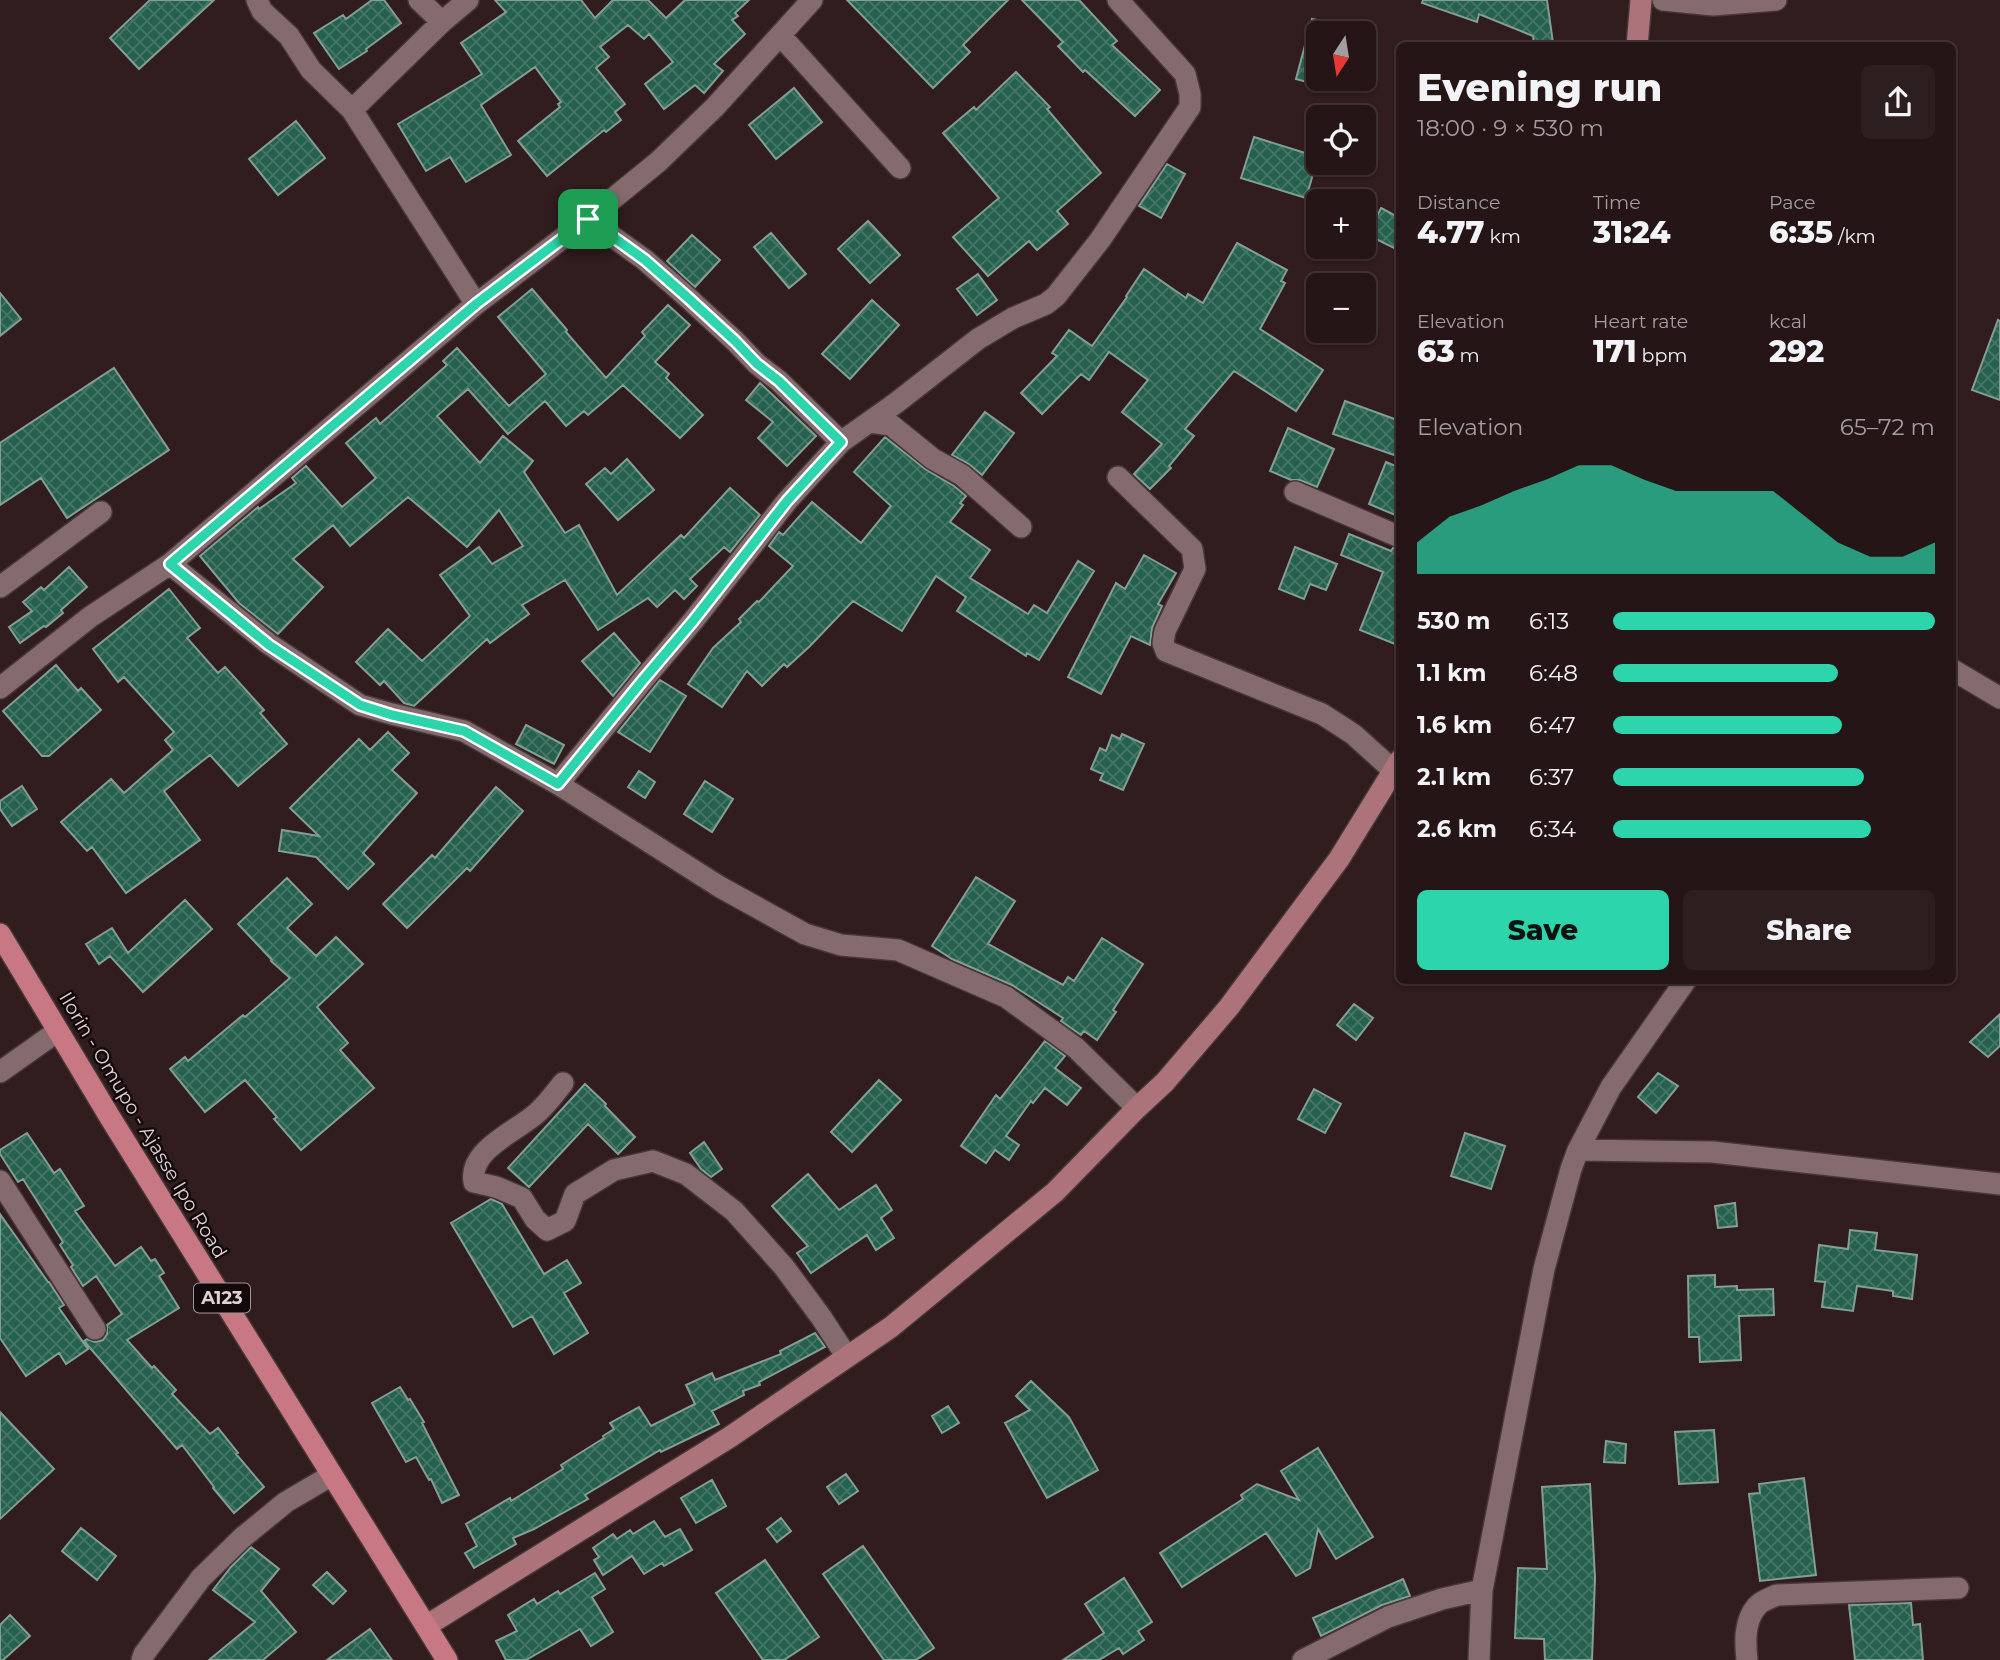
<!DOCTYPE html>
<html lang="en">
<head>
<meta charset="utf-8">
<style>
	:root { --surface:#251516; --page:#2d1e1f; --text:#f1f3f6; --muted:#a39fa1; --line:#423435; --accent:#2cd5ab }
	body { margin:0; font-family:Montserrat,sans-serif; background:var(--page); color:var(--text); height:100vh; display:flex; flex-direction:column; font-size:26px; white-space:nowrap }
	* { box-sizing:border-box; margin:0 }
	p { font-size:23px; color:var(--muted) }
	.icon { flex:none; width:38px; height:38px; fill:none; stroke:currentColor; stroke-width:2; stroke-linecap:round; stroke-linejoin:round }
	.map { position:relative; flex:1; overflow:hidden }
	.drawer { position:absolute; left:1396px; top:42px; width:560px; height:942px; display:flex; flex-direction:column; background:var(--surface); border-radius:10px; box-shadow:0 2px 5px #0004,0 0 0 2px var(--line) }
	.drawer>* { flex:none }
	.needle { width:46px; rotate:192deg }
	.controls { position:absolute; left:1306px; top:21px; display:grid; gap:14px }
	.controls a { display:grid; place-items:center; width:70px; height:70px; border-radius:10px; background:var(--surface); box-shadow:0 2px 5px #0004,0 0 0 2px var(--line); font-size:35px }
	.pin { position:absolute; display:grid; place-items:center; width:60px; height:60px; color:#fff; margin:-30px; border-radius:14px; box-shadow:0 4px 10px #0006 }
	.round { display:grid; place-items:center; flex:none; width:74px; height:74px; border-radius:10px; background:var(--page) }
	.head { display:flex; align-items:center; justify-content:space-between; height:119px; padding:0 21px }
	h1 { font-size:38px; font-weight:800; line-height:52px }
	.stats { display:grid; grid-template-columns:repeat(3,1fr); gap:10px; height:119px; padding:7px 21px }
	.stats div { display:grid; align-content:center }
	.stats b { font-size:30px; font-weight:800 }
	.stats small { font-size:19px; font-weight:400 }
	.stats p { font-size:19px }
	.chart { height:196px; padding:14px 21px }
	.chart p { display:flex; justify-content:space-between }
	.chart svg { width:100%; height:126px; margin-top:7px; fill:var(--accent); opacity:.7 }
	.primary-button { display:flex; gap:14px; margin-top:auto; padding:14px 21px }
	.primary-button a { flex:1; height:80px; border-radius:10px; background:var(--accent); color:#111; font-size:28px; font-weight:800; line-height:80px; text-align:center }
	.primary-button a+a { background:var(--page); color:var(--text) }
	ul { padding:0 21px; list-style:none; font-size:23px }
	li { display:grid; grid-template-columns:112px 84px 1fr; align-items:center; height:52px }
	li i { height:18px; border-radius:9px; background:var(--accent) }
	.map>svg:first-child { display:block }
	.building { fill:url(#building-cross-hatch); stroke:#839e94; stroke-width:2 }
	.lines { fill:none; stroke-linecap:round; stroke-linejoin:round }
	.minor-casing { stroke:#483739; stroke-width:24 }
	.major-casing { stroke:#483739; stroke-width:24 }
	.highway-casing { stroke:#483739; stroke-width:24 }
	.minor { stroke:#856b6d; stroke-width:21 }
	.major { stroke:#ad737a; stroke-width:21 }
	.highway { stroke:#c77882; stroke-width:21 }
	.route-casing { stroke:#fff; stroke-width:14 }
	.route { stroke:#2cd5ab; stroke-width:9 }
	.labels { text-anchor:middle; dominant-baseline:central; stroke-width:5; stroke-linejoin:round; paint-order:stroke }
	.shield { fill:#12090a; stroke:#a29597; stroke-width:2 }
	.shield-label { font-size:18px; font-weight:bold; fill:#e0d1d3 }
	.street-label { font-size:19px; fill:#e0d1d3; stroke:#12090a }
</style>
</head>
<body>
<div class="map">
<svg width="2000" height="1660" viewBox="0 0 2000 1660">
	<defs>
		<pattern id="building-cross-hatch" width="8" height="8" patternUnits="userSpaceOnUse" patternTransform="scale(1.75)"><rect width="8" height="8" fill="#26604f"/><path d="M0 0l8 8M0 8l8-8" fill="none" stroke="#457667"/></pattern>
	</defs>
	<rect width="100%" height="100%" fill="#311c1e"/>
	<!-- building -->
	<path class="building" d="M150,0H214L139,69L110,38Z
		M372,0H384L401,23L366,49L367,51L339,69L314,33L343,15L346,19Z
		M495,0H581L595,18L613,0H648L666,18L685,0H749L735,13L738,16L732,20L745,34L714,64L723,71L704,93L695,85L664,109L645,84L673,62L649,34L644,39L628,25L600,47L609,57L596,68L625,104L615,112L621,120L606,132L604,130L547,176L518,141L560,107L558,104L561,102L535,67L481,105L511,155L466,182L450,157L426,171L398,124L482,74L461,43L506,12Z
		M847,0H1008L963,45L970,52L933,88Z
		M1022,0H1079L1117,41L1112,45L1160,90L1135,116L1085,70L1083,72L1058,46L1063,42Z
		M1423,0H1547L1553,43L1534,45L1533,36L1479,14L1477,22L1422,3Z
		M1312,19L1318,20V85L1296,79Z
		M1016,72L1050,107L1047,109L1101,173L1057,211L1068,224L1037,250L1029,241L988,276L953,237L999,198L943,133L974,107L976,110Z
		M794,88L822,122L776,159L749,125Z
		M296,121L325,158L278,195L249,159Z
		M1254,137L1318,157L1306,198L1241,178Z
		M1167,164L1185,174L1161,218L1139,206Z
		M1381,208L1400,218V251L1368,235Z
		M868,221L900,255L870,283L838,249Z
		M771,233L806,274L789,288L754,247Z
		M692,235L720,260L695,287L667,261Z
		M1237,243L1287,270L1281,281L1285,283L1260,329L1323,370L1296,411L1234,371L1185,429L1194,436L1169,466L1171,468L1150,489L1134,474L1162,444L1122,412L1148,380L1109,352L1089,380L1081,374L1042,414L1021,393L1057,356L1052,353L1069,330L1092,346L1127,297L1126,296L1144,269L1186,298L1188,294L1203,303Z
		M978,274L997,300L977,315L957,289Z
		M532,289L567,330L566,332L606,378L645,336L642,332L668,305L690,325L655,362L669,374L666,378L703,415L680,438L623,385L588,415L584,411L566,426L545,401L508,434L468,389L437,416L480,463L503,436L533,461L524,472L565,533L579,525L617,595L681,535L684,538L730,488L760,515L730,552L724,547L690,579L697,586L684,599L675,590L657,607L648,598L598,630L565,580L522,605L529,614L490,643L487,639L414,706L404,703L384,681L380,685L356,662L388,629L422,661L470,616L440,575L479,547L492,564L523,546L499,510L467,547L408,497L350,546L333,525L293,559L323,587L278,634L239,603L200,556L258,507L259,509L296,483L292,478L306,466L342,507L376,478L346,443L376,418L380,424L447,365L443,361L457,348L509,406L546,374L498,317Z
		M0,293L21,319L0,336Z
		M872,300L899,325L850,379L822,354Z
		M1998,320L2000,321V400L1972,390Z
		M114,368L169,450L67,518L41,478L0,505V443Z
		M760,383L816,436L787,466L758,438L773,422L746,400Z
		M1345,401L1400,421V439L1394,455L1333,434Z
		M985,412L1014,433L982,475L969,464L952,455Z
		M1288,428L1334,449L1317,487L1300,480H1291L1270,471Z
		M885,437L925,469L954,486L966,496L960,503L963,505L950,522L990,550L970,578L1028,614L1034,605L1047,613L1078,561L1094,571L1039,660L1027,653L1026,656L957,611L966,597L936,576L902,631L853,601L810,646L787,667L784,664L762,686L747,671L722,707L688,684L713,648L741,622L739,619L757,601L759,602L793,566L769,546L779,532L783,535L812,502L861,543L891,506L854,472Z
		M627,459L654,490L618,520L586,484L605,468L611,474Z
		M1386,462L1400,468V517L1369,504Z
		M1349,534L1391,551L1393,548L1400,550V646L1360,630L1383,572L1341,555Z
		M1295,547L1337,564L1326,590L1310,584L1304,599L1279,589Z
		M1144,555L1176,573L1158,604L1162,606L1152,628L1150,645L1131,636L1101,694L1068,677L1116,583L1125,589Z
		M69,567L87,587L61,610L63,613L46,627L44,626L20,643L9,627L32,611L23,602L41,587L44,590Z
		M169,589L200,628L187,638L218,673L225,667L264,710L260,713L287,744L238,786L210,755L164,791L200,840L126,893L92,847L87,851L61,822L111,779L124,793L173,750L165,740L174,732L124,677L118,682L93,649Z
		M614,633L640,663L613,696L582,661Z
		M56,665L78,691L81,688L101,710L49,756H42L3,711Z
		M660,680L686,696L650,752L618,732Z
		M526,725L564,745L554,764L516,744Z
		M388,732L409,753L392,770L417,793L363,853L374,864L348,889L316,857L279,851L282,830L319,836L290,808L359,739L370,750Z
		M1122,734L1144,744L1123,790L1100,780L1103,774L1091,769L1100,748L1106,751L1112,735L1120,739Z
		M639,771L655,782L645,798L628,787Z
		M705,781L733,799L712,832L684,814Z
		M22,786L37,809L12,826L0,809V801Z
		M496,787L523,811L470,871L467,868L407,928L383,904L432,855L435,858Z
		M976,877L1015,901L988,944L1063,985L1068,977L1074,981L1102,938L1143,964L1113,1010L1116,1012L1097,1040L1084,1031L1081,1035L1061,1021L1063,1018L1012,985L952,959L932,946Z
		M287,878L312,904L287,928L316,956L336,937L363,964L317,1007L348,1043L340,1050L374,1088L301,1150L274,1119L277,1117L245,1080L205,1112L170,1069L185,1057L188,1061L243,1015L245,1017L290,978L271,961L272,960L238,924Z
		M185,900L212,929L143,992L110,956L99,964L86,944L112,928L128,953Z
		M1354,1004L1373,1018L1356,1040L1337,1025Z
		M2000,1014V1046L1988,1057L1970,1042Z
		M1045,1041L1065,1056L1055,1068L1081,1088L1067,1105L1045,1088L1033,1103L1031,1101L1006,1136L1019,1145L1009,1160L995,1150L986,1163L961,1146L996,1095L1000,1099Z
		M1658,1073L1678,1086L1656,1113L1638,1097Z
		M879,1080L901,1100L852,1152L831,1132Z
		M585,1084L606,1104L605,1106L635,1137L618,1154L588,1124L529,1187L508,1168Z
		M1314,1089L1341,1104L1325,1133L1298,1119Z
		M27,1133L54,1173L60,1169L84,1206L75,1211L115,1266L141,1247L151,1261L155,1259L164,1273L159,1276L179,1308L127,1340L152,1368L154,1366L176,1390L172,1394L210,1434L218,1428L238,1453L236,1454L264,1487L234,1513L213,1488L214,1487L182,1445L177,1449L84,1341L87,1339L95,1342L103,1340L107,1334V1325L122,1314L96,1276L83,1286L71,1267L73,1265L60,1245L63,1242L23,1179L18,1182L0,1154V1150Z
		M1465,1133L1505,1146L1491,1189L1451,1176Z
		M704,1142L722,1169L711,1177L701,1169L690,1153Z
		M808,1174L839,1210L876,1185L892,1210L881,1218L894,1238L876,1250L867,1235L811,1273L797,1253L808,1246L772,1206Z
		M491,1199L502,1204L544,1274L567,1260L581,1283L564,1293L588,1333L554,1354L532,1316L513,1327L451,1223Z
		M1735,1203L1737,1226L1718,1228L1715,1206Z
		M0,1214L48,1282H49L64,1305L59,1308L88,1349L66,1364L59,1353L26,1376L0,1338Z
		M1850,1230L1877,1233L1875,1250L1917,1255L1912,1299L1893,1296V1291L1857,1286L1853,1311L1822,1307L1825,1282L1815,1281L1819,1245L1848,1249Z
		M1715,1275V1287L1737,1286V1290L1773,1289L1774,1315L1739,1316L1741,1360L1700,1362L1699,1337H1689L1688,1276Z
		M815,1333L825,1347L759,1382L760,1385L743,1391L744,1395L712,1411L719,1424L661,1452L660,1450L585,1495L588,1499L534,1529L513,1538L516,1544L474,1568L465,1553L477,1546L466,1524L510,1498L511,1501L563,1469L561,1465L604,1438L603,1436L614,1429L610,1423L639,1407L651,1426L695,1404L686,1385L712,1373L715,1380L781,1354L780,1351Z
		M1031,1381L1069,1417L1098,1470L1047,1498L1005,1423L1030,1410L1016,1396Z
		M400,1387L408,1400L410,1399L424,1422L422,1423L459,1495L442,1503L431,1479L429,1480L416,1457L406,1462L372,1403Z
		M948,1406L959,1423L942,1433L932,1416Z
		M0,1412L54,1469L0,1519Z
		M1714,1430L1718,1482L1679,1484L1675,1432Z
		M1606,1441L1626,1444L1625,1463L1604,1462Z
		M1318,1448L1373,1537L1336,1559L1318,1529L1310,1568L1296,1576L1266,1533L1182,1587L1160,1553L1243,1499L1241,1495L1257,1484L1299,1500L1281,1471Z
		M846,1474L858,1491L839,1504L827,1487Z
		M1804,1478L1816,1575L1760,1581L1749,1494L1760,1493L1759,1484Z
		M712,1480L726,1506L696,1523L681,1498Z
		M1590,1484L1595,1578L1592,1660H1545L1544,1639L1515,1638L1518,1568L1547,1569L1542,1487Z
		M781,1518L791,1531L777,1542L767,1529Z
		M654,1521L665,1537L680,1529L692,1550L664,1566L662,1563L644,1574L632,1556L603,1575L594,1560L599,1557L593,1548L613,1534L617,1539L630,1530L633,1534Z
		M81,1528L116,1556L97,1580L62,1551Z
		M863,1546L934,1648L916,1660H884L823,1574Z
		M251,1547L279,1569L261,1591L296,1632L263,1660H209L255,1622L213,1590L231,1567Z
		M765,1560L819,1637L784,1660H763L716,1593Z
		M327,1572L346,1591L333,1604L313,1585Z
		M595,1573L605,1589L592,1597L613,1632L591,1646L580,1629L526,1660H506L496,1641L517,1631L508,1615L534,1599L537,1604L558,1591L560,1594Z
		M1124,1578L1152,1622L1138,1631L1144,1640L1123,1654L1119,1648L1099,1660H1063L1104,1633L1085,1604Z
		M1403,1579L1410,1596L1382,1605L1321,1636L1313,1618Z
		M1911,1603L1913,1625L1920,1624L1923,1660H1855L1849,1605Z
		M10,1615L30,1636L3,1660H0V1625Z
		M370,1629L392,1660H327Z"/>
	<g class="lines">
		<defs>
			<path id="minor" d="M257,0L262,11L289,36L311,70L352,110L476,304
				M419,0L442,22
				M1663,0L1713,5L1776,0
				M780,35L900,168
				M352,110L442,22L468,0
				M588,219L645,260L686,296L735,341L757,364L779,381L841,442
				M870,422L891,425L933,459L962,475L1021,527
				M1118,477L1192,549L1195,569L1165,631L1163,643L1166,651L1322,714L1353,734L1394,771
				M1295,492L1400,537
				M170,564L269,644L360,705L392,714L464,731L558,784L720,887L805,934L841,945L898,950L1006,997L1076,1048L1137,1108
				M0,587L101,512
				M1953,670L2000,698
				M0,688L90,617L170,564L476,304L588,219L658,162L715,107L812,0
				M558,784L643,680L693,621L787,501L841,442L896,403L978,339L1013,318L1046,304L1056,296L1100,240L1190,107V94L1185,74L1118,0
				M0,1072L58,1031
				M563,1083C555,1093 547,1104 537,1113C517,1131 468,1150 474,1182L496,1187L522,1198L535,1219L547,1230L565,1221L575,1194L614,1170L653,1161L686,1174L734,1211L784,1267L821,1317L847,1357
				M1578,1150L1713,1152L2000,1184
				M0,1181L95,1329
				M1482,1590L1544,1269L1571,1169L1578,1150L1611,1087L1686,980
				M142,1660L144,1654L201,1578L242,1538L286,1502L332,1475
				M1303,1660L1388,1617L1442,1599L1482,1590L1479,1660
				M1747,1660C1745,1642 1744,1621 1757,1606C1761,1601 1770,1598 1777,1595L1958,1588"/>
			<path id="major" d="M1637,46L1641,0
				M426,1626L730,1437L891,1327L1055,1192L1137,1108L1165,1082L1229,1007L1339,859L1400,760"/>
			<path id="highway" d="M0,934L111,1119L447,1660"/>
		</defs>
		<!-- minor casing -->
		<use href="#minor" class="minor-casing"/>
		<!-- major casing -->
		<use href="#major" class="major-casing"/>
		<!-- highway casing -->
		<use href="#highway" class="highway-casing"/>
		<!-- minor -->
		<use href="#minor" class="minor"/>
		<!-- major -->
		<use href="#major" class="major"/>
		<!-- highway -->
		<use href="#highway" class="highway"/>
	</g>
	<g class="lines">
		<defs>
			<path id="route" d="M588,219L645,260L686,296L735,341L757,364L779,381L841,442L787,501L693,621L643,680L558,784L464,731L392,715L360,705L269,645L170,564L476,304Z"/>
		</defs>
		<!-- route casing -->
		<use href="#route" class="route-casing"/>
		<!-- route -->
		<use href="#route" class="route"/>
	</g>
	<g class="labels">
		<!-- shield labels -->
		<rect class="shield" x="194" y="1283.5" width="56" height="29" rx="5"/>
		<g class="shield-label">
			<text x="222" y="1298">A123</text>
		</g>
		<!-- street labels -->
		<g class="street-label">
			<text transform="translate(143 1125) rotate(59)">Ilorin - Omupo - Ajasse Ipo Road</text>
		</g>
	</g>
</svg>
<div class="controls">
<a><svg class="needle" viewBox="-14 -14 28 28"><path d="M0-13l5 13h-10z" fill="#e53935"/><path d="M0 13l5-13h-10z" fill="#a39fa1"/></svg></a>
<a><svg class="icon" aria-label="locate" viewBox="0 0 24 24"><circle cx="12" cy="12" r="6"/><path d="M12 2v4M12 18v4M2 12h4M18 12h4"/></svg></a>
<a>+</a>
<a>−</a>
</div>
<div class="pin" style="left:588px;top:219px;background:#1e9e55"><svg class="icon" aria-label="arrive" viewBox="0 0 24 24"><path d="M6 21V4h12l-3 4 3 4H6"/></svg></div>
<section class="drawer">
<div class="head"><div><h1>Evening run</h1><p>18:00 · 9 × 530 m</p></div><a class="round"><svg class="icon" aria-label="share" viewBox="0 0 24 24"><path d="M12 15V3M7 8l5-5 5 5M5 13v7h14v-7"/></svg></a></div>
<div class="stats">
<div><p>Distance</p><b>4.77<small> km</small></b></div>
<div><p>Time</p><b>31:24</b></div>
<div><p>Pace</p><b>6:35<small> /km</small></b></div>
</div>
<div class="stats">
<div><p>Elevation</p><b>63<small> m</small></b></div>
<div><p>Heart rate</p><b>171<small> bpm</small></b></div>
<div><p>kcal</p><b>292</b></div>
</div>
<div class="chart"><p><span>Elevation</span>65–72 m</p>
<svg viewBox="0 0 160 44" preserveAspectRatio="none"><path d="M0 44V33L10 24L20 20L30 15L40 11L50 6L60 6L70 11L80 15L90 15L100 15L110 15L120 24L130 33L140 38L150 38L160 33V44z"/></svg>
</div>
<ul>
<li><b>530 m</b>6:13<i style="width:100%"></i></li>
<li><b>1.1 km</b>6:48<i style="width:70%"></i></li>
<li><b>1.6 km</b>6:47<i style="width:71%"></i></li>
<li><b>2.1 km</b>6:37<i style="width:78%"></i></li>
<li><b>2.6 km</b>6:34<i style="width:80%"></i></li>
</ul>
<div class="primary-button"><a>Save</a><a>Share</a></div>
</section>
</div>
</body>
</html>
